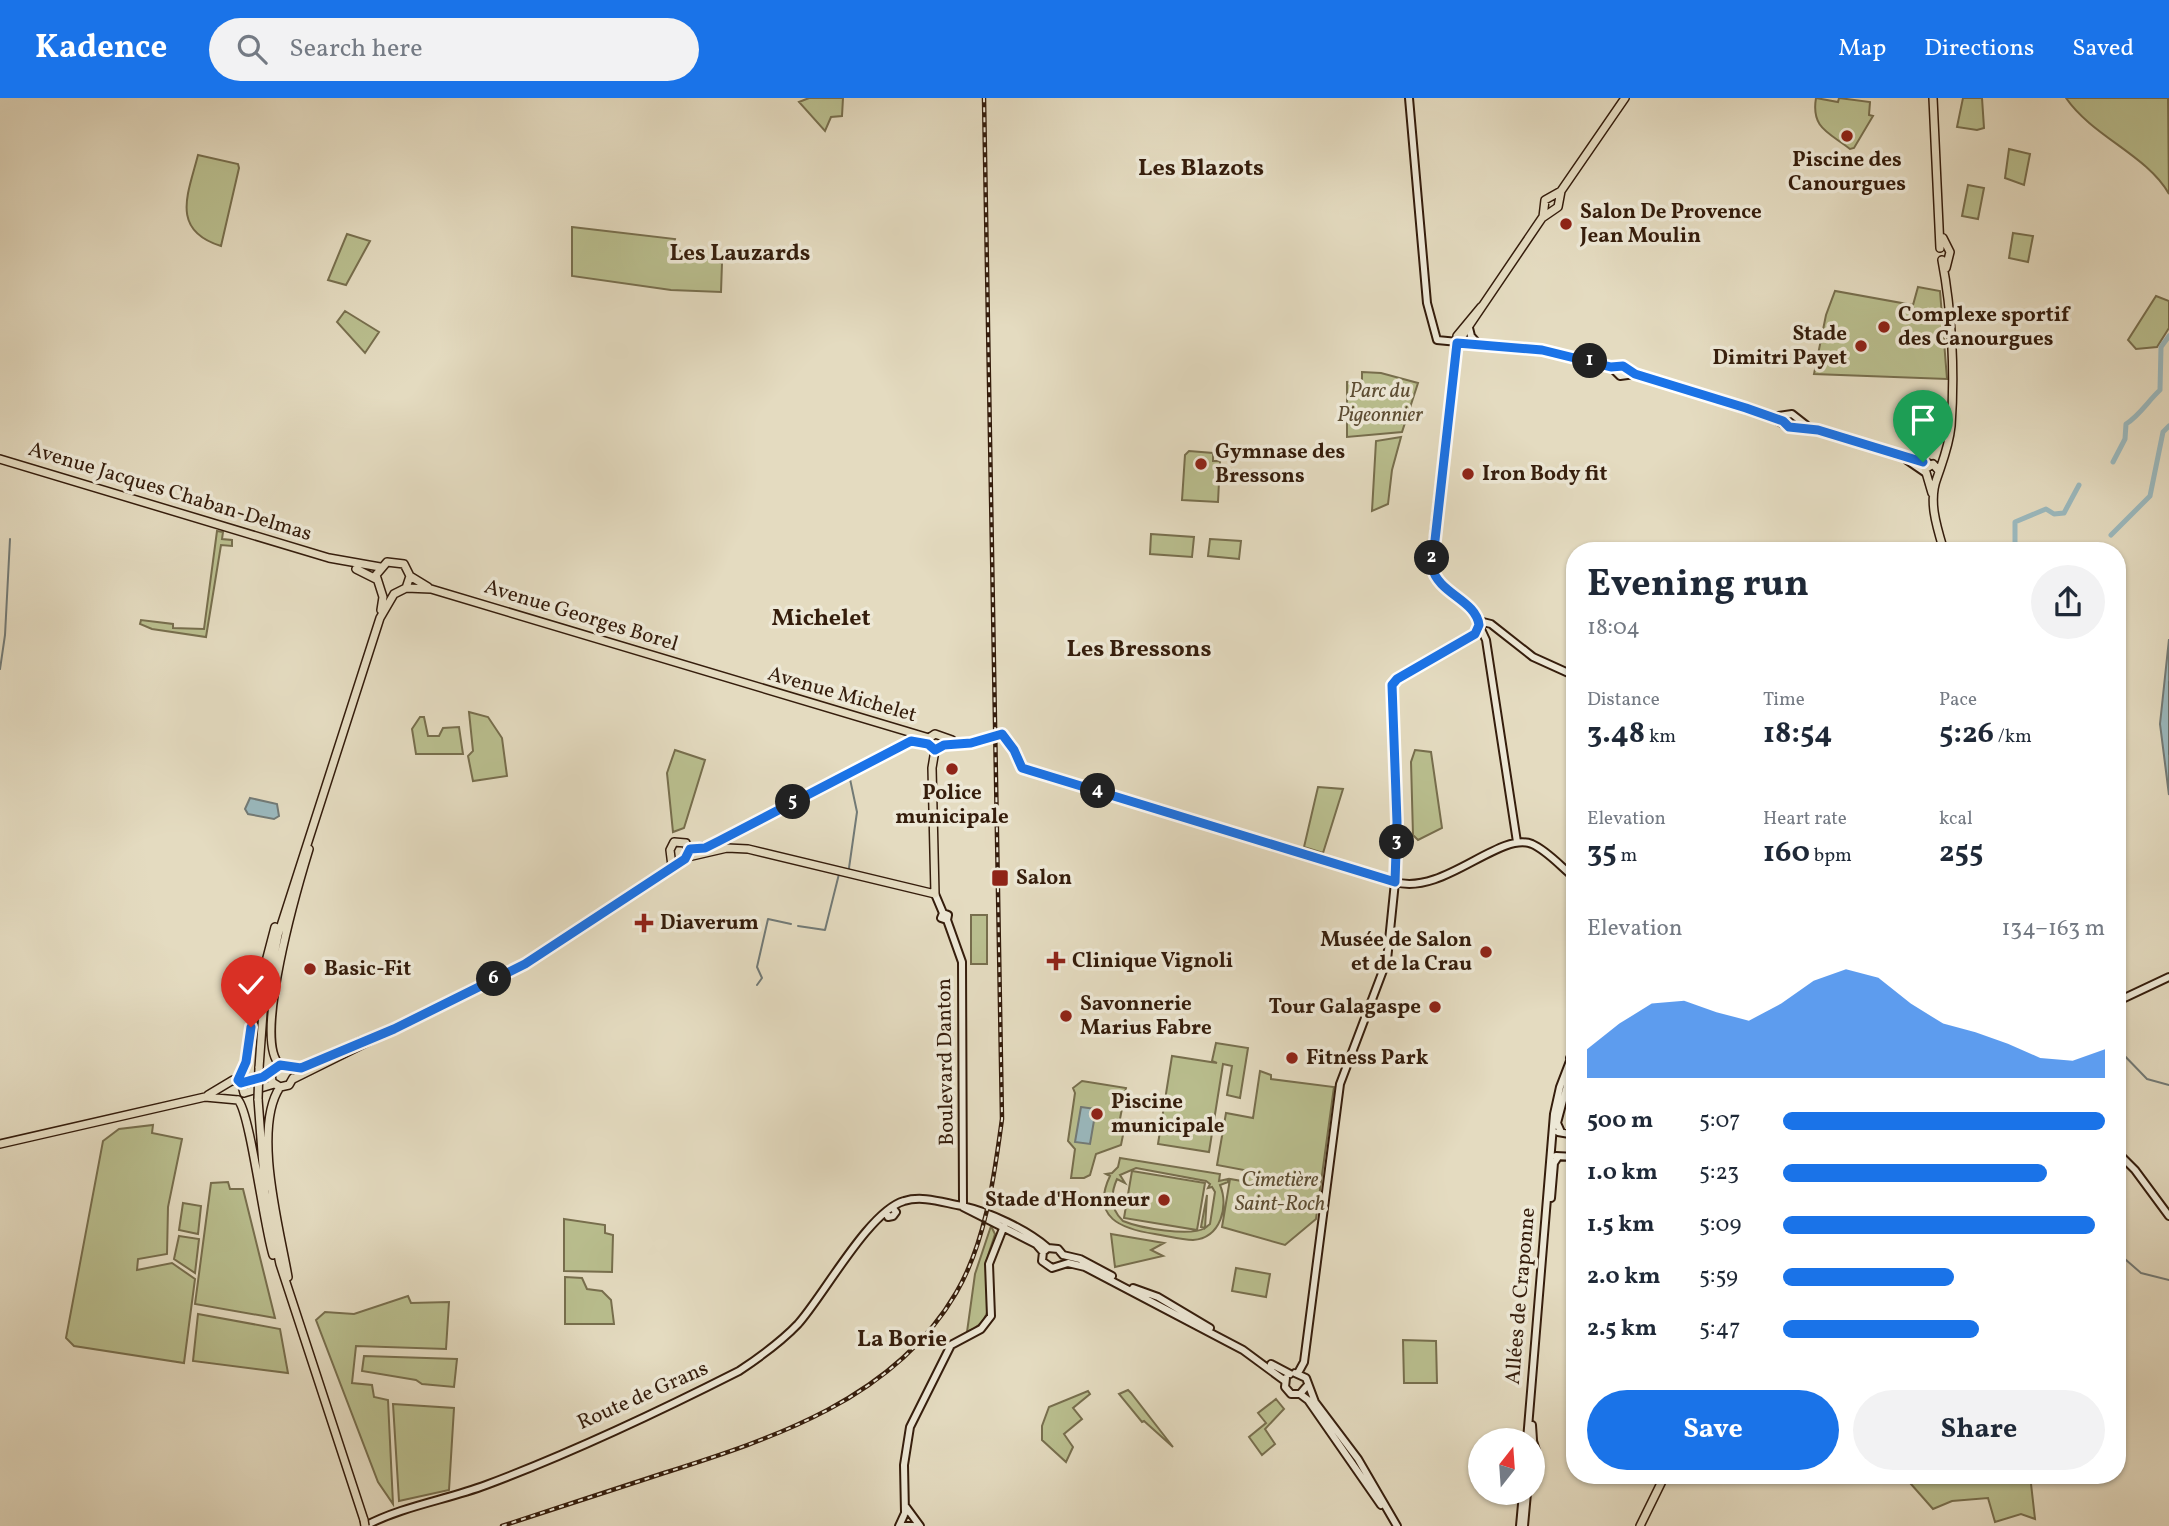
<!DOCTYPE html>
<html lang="en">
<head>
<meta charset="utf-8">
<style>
	:root { --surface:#fff; --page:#f2f2f3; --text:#1f2937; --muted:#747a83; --accent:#1a73e8 }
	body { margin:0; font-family:Vollkorn,serif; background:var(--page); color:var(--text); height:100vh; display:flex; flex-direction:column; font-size:26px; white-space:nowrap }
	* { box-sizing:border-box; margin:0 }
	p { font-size:23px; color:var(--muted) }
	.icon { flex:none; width:38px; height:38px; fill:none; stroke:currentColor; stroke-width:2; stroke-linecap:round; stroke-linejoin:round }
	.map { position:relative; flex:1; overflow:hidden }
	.details { position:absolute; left:1566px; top:444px; width:560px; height:942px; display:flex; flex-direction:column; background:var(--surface); border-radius:28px; box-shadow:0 2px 5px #0004 }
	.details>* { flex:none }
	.needle { width:46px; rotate:17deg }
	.buttons { position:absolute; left:1468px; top:1330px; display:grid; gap:14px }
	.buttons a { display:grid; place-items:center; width:77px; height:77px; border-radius:50%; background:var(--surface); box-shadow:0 2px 5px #0004; font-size:35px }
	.pin { position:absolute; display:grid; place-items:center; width:60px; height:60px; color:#fff; margin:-72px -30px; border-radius:50% 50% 50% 0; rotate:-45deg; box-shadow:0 0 7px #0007 }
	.pin .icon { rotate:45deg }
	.km { position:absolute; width:35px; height:35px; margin:-18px; border-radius:50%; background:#222; color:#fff; font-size:19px; line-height:35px; text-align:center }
	.round { display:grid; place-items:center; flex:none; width:74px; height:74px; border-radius:37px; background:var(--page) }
	.head { display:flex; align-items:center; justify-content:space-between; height:119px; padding:0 21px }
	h1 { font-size:38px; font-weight:700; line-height:52px }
	.figures { display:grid; grid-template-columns:repeat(3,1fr); gap:10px; height:119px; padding:7px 21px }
	.figures div { display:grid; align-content:center }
	.figures b { font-size:30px; font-weight:700 }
	.figures small { font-size:19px; font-weight:400 }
	.figures p { font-size:19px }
	.chart { height:196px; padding:14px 21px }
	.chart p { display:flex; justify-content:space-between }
	.chart svg { width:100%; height:126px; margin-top:7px; fill:var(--accent); opacity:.7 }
	.cta { display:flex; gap:14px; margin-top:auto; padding:14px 21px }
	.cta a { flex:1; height:80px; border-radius:42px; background:var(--accent); color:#fff; font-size:28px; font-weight:700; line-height:80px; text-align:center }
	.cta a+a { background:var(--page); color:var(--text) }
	ul { padding:0 21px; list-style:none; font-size:23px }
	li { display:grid; grid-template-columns:112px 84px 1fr; align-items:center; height:52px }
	li i { height:18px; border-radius:9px; background:var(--accent) }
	header { display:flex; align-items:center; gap:42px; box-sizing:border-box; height:98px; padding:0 35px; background:var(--accent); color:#fff }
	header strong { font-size:33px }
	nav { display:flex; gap:38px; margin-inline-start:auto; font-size:24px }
	.search { width:490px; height:63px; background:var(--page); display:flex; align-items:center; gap:18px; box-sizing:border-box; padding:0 24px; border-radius:38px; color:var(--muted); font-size:26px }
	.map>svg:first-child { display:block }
	.green { fill:#b9be8e; stroke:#776e4d; stroke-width:2; fill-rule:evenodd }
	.water { fill:#9ab8bd; stroke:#727a76; stroke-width:2 }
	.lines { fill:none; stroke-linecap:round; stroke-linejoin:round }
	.shore { stroke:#686a64; stroke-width:2 }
	.stream { stroke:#727a76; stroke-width:2 }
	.canal { stroke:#9ab8bd; stroke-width:5 }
	.secondary-casing { stroke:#351d0c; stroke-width:10 }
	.primary-casing { stroke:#351d0c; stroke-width:10 }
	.secondary { stroke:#ede8d6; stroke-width:6 }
	.primary { stroke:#e4dbc0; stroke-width:7 }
	.rail-casing { stroke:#351d0c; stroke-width:4.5 }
	.rail { stroke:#ede8d6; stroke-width:2; stroke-dasharray:5; stroke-linecap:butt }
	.primary-bridge-casing { stroke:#351d0c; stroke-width:10; stroke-linecap:butt }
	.primary-bridge { stroke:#e4dbc0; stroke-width:7 }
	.route-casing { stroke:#fff; stroke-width:14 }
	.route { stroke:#1a73e8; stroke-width:9 }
	.poi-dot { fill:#8f2418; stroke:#ede8d6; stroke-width:2.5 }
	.labels { text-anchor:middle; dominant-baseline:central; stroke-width:7; stroke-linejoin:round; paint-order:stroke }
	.poi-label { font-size:21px; font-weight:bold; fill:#351d0c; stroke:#ede8d6; text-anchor:start }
	.park-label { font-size:21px; font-style:italic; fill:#5d4d33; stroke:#ede8d6 }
	.street-label { font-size:21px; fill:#351d0c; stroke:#ede8d6 }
	.neighbourhood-label { font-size:23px; font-weight:bold; fill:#351d0c; stroke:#ede8d6 }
	.quarter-label { font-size:24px; font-weight:bold; fill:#351d0c; stroke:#ede8d6 }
</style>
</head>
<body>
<header>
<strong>Kadence</strong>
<div class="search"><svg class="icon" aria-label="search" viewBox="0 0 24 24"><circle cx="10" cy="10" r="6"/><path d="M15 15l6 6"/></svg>Search here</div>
<nav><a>Map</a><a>Directions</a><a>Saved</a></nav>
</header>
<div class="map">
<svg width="2169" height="1428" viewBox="0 0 2169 1428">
	<rect width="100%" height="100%" fill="#e4dbc0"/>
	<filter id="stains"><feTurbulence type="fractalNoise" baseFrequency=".00286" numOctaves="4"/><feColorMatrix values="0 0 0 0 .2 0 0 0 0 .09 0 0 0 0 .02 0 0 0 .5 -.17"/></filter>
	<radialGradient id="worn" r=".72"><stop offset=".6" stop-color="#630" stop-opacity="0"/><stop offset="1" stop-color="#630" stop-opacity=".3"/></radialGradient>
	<!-- green -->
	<path class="green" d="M809,0H843L842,18L831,19L825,33L799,4Z
		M1816,0L1838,4L1839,0L1870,4L1869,17L1873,18L1854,50L1850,51C1828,34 1811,30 1816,0Z
		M1963,0H1982L1984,30L1977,32L1957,29Z
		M2066,0H2168L2169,96C2147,57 2093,39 2066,0Z
		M2009,51L2030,56L2024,87L2005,80Z
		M198,57L238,66L239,70L221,148C170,132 188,96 198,57Z
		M1968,87L1984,90L1978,121L1962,118Z
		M572,129L675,141L673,151L722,165L721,194L671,192L572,178Z
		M2013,135L2033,138L2028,164L2009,160Z
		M347,136L370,143L346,187L328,182Z
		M1918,189L1940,193L1947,281L1814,276L1826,217L1835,193L1913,207Z
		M2156,198L2169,203V230L2157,249L2136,251L2128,242Z
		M345,213L379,234L365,255L337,224Z
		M1362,274L1381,275L1418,285L1402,334L1347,339V284L1362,283Z
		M1401,339L1392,372L1388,406L1372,413L1376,343Z
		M1189,353L1213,355V363H1220L1218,404L1182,402L1185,357Z
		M217,433L223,434L222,441L232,442V448L221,447L206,539L152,531L140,526L141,522L173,526V530L204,531Z
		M1151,436L1194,439L1192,459L1150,456Z
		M1210,441L1241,443L1239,461L1208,458Z
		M469,614L488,619L502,640L507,678L473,683L468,658L473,653Z
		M420,619H424L428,638H439L443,630L459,629L463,656H416L412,631Z
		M675,652L705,662L684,730L673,734L667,675Z
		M1415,652L1431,654L1442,730L1418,742L1413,737L1411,664Z
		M1318,689L1343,691L1323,755L1304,749Z
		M971,817H987V866H971Z
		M1216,945L1248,950L1240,1000L1227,997L1232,968L1223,966L1209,1054L1158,1046L1172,958L1217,965L1212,963Z
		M1260,973L1271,977V981L1334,989L1316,1121L1285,1147L1222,1129L1230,1081L1242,1083L1244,1072L1217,1067L1226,1015L1253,1020Z
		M1082,983L1126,990L1119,1026L1124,1032L1121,1047L1096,1056L1090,1077L1084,1080H1071L1075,1051L1068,1043L1075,995L1073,990Z
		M153,1027L152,1035L182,1041L168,1109L167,1156L138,1161L137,1172L172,1165L195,1181L184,1265L74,1248L66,1240L103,1043L119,1031Z
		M1120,1060L1220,1076L1219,1083L1228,1081V1084L1220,1087C1229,1108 1221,1140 1193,1142C1181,1142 1168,1138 1155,1136C1122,1131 1090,1120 1110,1078L1106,1076L1112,1075L1118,1069ZM1136,1070L1206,1083L1210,1086L1208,1090L1212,1089L1215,1094L1210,1126L1205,1130L1207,1097L1201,1129L1205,1130C1190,1139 1140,1130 1123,1123C1110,1111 1110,1097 1117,1081L1125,1085L1120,1077Z
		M1132,1073L1205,1085L1197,1132L1124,1120Z
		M228,1084L230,1091H243L275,1220L195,1206L211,1085Z
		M183,1105L201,1108L198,1136L179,1132Z
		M564,1121L605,1127V1135L613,1137L612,1174L564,1173Z
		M991,1128L995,1136C992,1147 986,1159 986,1170C985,1197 999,1221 967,1234L975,1176Z
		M1111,1136L1164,1145L1151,1152L1163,1158L1115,1169Z
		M179,1138L199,1141L195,1175L174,1161Z
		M1236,1170L1270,1176L1266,1199L1232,1193Z
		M565,1179L582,1180L587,1191L602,1193L611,1202L614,1226H565Z
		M408,1198L411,1205L449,1204L446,1251L356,1248L352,1285L372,1287L374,1299L388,1302L393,1406L378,1384L316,1222L325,1214L354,1216Z
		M198,1216L280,1231L288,1275L193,1263Z
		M1403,1242L1436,1243L1437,1285H1404Z
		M364,1258L457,1261L454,1289L422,1286L416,1282L362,1273Z
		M1128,1292L1131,1295L1173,1349L1144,1323L1142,1324L1119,1296Z
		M1088,1293L1090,1296L1073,1310L1082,1321L1064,1336L1073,1349L1066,1364L1042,1342V1328L1049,1309Z
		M1276,1301L1284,1311L1265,1331L1275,1346L1262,1357L1249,1339L1266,1325L1258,1315Z
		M393,1306L454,1310L449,1392L399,1403Z
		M1903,1377H2030L2035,1421L2021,1416L1995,1424L1988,1400L1952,1403L1933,1411Z"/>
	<!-- water -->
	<path class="water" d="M2169,541V697L2160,626Z
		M250,700L277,706L279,718L274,721L248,716L245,711Z
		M1081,1009L1096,1011L1090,1046L1075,1044Z"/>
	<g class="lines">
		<!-- shore -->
		<path class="shore" d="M2169,584V656"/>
		<!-- stream -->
		<path class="stream" d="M0,571L5,537L10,441
			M849,770L857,714L850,681
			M798,828L825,832L839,776
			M757,887L762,880L757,869L768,821L791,826
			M2118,951L2147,981L2169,987
			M2118,1155L2141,1175L2169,1182"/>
		<!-- canal -->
		<path class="canal" d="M2113,364L2125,341L2126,326C2140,317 2148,303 2160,292L2161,249L2169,238
			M2111,437L2150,398L2163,334L2169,328
			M2011,453L2015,447V424L2046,411L2054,416L2064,415L2079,387"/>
		<defs>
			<path id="secondary" d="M1409,0L1427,205L1437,242L1542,252L1611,269L1623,268L1635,276L1767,317L1789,329L1818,332L1931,366
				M1469,230L1471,238L1478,246
				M1612,270L1620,278L1635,276
				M1778,318L1792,316L1806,327
				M1907,362L1926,375
				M1479,523L1491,526L1533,559L1575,578
				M1479,527L1486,542L1517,744
				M1395,784C1443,798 1499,733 1532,746C1548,753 1562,770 1575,780
				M935,796L943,815L941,820L947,822
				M943,815L948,817L947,822L962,864L963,1109
				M2118,903L2169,879
				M1558,1034L1575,1037
				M1561,1034L1557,1025L1573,965L1570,960
				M2118,1055L2135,1072L2169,1118
				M1556,1058L1575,1059
				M1551,1100L1554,1065L1558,1059
				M963,1109L1036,1146L1043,1154
				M886,1114L888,1119L893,1118L896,1114L892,1109
				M1063,1157L1058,1151L1048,1150L1043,1154L1042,1163L1052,1170L1068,1165L1085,1169L1243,1252L1285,1283
				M1063,1157L1080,1161L1112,1178
				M1133,1190L1158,1199L1210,1230
				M1271,1266L1290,1276
				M1295,1275L1306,1280L1315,1304L1358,1361L1397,1428
				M1298,1275L1304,1264L1340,986L1387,862L1395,784
				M1286,1280L1285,1289L1291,1296H1300L1306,1289
				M1300,1296L1308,1302L1381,1407
				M1532,1327L1533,1342
				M1527,1342L1554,1016L1560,989L1575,950
				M1533,1343L1537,1356L1533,1361
				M906,1409L920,1428
				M905,1415L904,1367L910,1329L951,1247L981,1231L991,1218L989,1166L1004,1128
				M365,1428C403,1408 446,1402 486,1387C569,1356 660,1313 739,1273C760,1259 780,1245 798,1226C824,1197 869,1113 904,1103C923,1097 944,1105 962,1108C989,1114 1026,1131 1048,1150
				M899,1428L905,1415
				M901,1428H913
				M1520,1428L1523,1395
				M1524,1428L1527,1395"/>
			<path id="primary" d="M1933,0L1940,150
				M1543,119L1545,102L1561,93
				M1943,140L1950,154L1946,170
				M1942,162C1952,214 1955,275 1951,328C1949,348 1943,362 1937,380C1928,403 1937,430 1944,453
				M1456,247L1542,120L1558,109L1561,93L1625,0
				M0,361L329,460L380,469
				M1932,395L1925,371L1933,366L1939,373
				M356,471L376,481
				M406,490L431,491L929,640
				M381,512L383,499L376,477L387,464L404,466L410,478L428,489
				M929,640L935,636L952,642
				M935,652L944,647L971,645L1002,636L1014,652L1022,670L1395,784L1397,724L1392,587L1397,581L1475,536L1479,527C1476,499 1433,496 1431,464L1457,238L1481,209
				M690,751L711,747L911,643L928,646
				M672,768L670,752L674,744L686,745L689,756
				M280,967C252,943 298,787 309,751
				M280,967L301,970L361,943
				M259,970L263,914L278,837L380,520L394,496L406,490L410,478
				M271,974L272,984L280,989L289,987L293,980
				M293,981L525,866L688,759L727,750L748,751L935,796L932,670L935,652
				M238,982L246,964L258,894L275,829
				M241,984L263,979L272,972
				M280,989C252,1031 280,1132 288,1179
				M244,995L274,986
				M208,997L233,982L241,984L244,995
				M258,1001L265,1094L280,1166L364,1422
				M238,1002C250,1014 264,1129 273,1157
				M0,1046L205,999L238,1002
				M1640,1428L1665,1377"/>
		</defs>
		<!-- secondary casing -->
		<use href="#secondary" class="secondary-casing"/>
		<!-- primary casing -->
		<use href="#primary" class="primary-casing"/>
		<!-- secondary -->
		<use href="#secondary" class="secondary"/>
		<!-- primary -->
		<use href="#primary" class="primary"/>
		<defs>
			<path id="rail" d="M502,1428C556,1410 610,1393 664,1375C774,1340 894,1301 956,1195C986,1144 994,1079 1002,1021L984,0"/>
		</defs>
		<!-- rail casing -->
		<use href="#rail" class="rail-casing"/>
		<!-- rail -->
		<use href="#rail" class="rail"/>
		<defs>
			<path id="primary-bridge" d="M258,1001L259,970
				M364,1422L365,1428"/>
		</defs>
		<!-- primary-bridge casing -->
		<use href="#primary-bridge" class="primary-bridge-casing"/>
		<!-- primary-bridge -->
		<use href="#primary-bridge" class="primary-bridge"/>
	</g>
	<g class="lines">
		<defs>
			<path id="route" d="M251,929L246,964L238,982L241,985L263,979L280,967L301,970L394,931L525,866L685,761L690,751L705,750L719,743L911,643L928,646L935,652L944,647L971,645L1002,636L1014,652L1022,670L1395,784L1397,724L1392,587L1397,581L1475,536L1479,527C1476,502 1438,496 1432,469L1457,245L1542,252L1611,269L1623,268L1635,276L1746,310L1783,323L1789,329L1818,332L1923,364"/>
		</defs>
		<!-- route casing -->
		<use href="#route" class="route-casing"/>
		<!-- route -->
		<use href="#route" class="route"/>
	</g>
	<!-- markers -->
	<g class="poi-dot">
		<circle cx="1847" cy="38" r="7"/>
		<circle cx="1566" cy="126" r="7"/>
		<circle cx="1884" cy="229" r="7"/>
		<circle cx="1861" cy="248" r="7"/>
		<circle cx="1201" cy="366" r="7"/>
		<circle cx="1468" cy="376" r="7"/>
		<circle cx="952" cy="671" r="7"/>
		<rect x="991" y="771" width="18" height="18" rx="3.5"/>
		<path d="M640.5 814.5h7v7h7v7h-7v7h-7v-7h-7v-7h7z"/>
		<circle cx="1486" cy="854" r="7"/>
		<path d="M1052.5 852.5h7v7h7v7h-7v7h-7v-7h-7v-7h7z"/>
		<circle cx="310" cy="871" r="7"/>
		<circle cx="1435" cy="909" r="7"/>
		<circle cx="1066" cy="918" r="7"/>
		<circle cx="1292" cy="960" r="7"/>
		<circle cx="1097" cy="1016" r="7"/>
		<circle cx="1164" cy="1102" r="7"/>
	</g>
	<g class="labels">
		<!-- poi labels -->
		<g class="poi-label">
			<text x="1847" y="62" text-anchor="middle">Piscine des<tspan x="1847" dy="24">Canourgues</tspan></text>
			<text x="1580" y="114">Salon De Provence<tspan x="1580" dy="24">Jean Moulin</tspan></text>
			<text x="1898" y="217">Complexe sportif<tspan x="1898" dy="24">des Canourgues</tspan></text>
			<text x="1847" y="236" text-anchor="end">Stade<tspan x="1847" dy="24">Dimitri Payet</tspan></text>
			<text x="1215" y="354">Gymnase des<tspan x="1215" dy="24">Bressons</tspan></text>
			<text x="1482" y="376">Iron Body fit</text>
			<text x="952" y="695" text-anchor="middle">Police<tspan x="952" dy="24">municipale</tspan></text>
			<text x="1016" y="780">Salon</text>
			<text x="660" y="825">Diaverum</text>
			<text x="1472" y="842" text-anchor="end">Musée de Salon<tspan x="1472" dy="24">et de la Crau</tspan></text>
			<text x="1072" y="863">Clinique Vignoli</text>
			<text x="324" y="871">Basic-Fit</text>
			<text x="1080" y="906">Savonnerie<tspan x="1080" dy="24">Marius Fabre</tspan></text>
			<text x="1421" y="909" text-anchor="end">Tour Galagaspe</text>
			<text x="1306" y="960">Fitness Park</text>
			<text x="1111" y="1004">Piscine<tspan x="1111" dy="24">municipale</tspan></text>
			<text x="1150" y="1102" text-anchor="end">Stade d'Honneur</text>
		</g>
		<!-- park labels -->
		<g class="park-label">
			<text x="1380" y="293">Parc du<tspan x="1380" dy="24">Pigeonnier</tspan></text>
			<text x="1280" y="1082">Cimetière<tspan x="1280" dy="24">Saint-Roch</tspan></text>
		</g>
		<!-- street labels -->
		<g class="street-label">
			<text transform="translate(170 394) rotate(17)">Avenue Jacques Chaban-Delmas</text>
			<text transform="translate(581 518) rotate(17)">Avenue Georges Borel</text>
			<text transform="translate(842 597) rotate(16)">Avenue Michelet</text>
			<text transform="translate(946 964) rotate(-91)">Boulevard Danton</text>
			<text transform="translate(1521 1198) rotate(-85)">Allées de Craponne</text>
			<text transform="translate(643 1298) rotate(-24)">Route de Grans</text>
		</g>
		<!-- neighbourhood labels -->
		<g class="neighbourhood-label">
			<text x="740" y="156">Les Lauzards</text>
			<text x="902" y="1242">La Borie</text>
		</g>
		<!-- quarter labels -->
		<g class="quarter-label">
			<text x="1201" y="71">Les Blazots</text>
			<text x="821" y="521">Michelet</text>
			<text x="1139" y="552">Les Bressons</text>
		</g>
	</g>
	<rect width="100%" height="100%" filter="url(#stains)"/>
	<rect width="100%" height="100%" fill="url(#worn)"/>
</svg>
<div class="buttons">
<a><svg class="needle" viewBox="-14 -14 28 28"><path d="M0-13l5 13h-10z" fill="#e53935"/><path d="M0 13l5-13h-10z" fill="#747a83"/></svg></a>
</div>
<div class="pin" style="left:1923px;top:364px;background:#1e9e55"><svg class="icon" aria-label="arrive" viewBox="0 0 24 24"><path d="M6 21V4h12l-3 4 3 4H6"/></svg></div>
<div class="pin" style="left:251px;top:929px;background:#d93025"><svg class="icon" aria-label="check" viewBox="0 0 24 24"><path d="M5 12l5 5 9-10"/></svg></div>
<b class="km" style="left:1590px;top:263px">1</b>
<b class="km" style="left:1432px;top:460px">2</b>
<b class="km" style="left:1397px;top:744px">3</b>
<b class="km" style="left:1098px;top:693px">4</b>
<b class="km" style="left:793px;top:704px">5</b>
<b class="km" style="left:494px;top:881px">6</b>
<section class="details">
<div class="head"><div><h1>Evening run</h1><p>18:04</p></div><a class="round"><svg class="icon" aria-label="share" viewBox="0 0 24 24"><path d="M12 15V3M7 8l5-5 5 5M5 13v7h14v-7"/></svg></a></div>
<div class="figures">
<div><p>Distance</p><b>3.48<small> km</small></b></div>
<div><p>Time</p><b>18:54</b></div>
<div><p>Pace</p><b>5:26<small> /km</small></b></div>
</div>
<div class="figures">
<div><p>Elevation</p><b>35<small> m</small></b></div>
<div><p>Heart rate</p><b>160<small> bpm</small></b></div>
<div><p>kcal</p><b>255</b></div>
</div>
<div class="chart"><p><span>Elevation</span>134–163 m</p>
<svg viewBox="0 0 160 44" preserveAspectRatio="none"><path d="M0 44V34L10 25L20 18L30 17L40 21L50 24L60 18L70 10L80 6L90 9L100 18L110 25L120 28L130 32L140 37L150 38L160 34V44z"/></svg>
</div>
<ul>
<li><b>500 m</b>5:07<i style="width:100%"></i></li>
<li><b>1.0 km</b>5:23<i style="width:82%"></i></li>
<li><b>1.5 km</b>5:09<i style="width:97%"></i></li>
<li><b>2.0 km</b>5:59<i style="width:53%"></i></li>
<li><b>2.5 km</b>5:47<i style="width:61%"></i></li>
</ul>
<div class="cta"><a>Save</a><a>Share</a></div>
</section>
</div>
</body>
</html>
